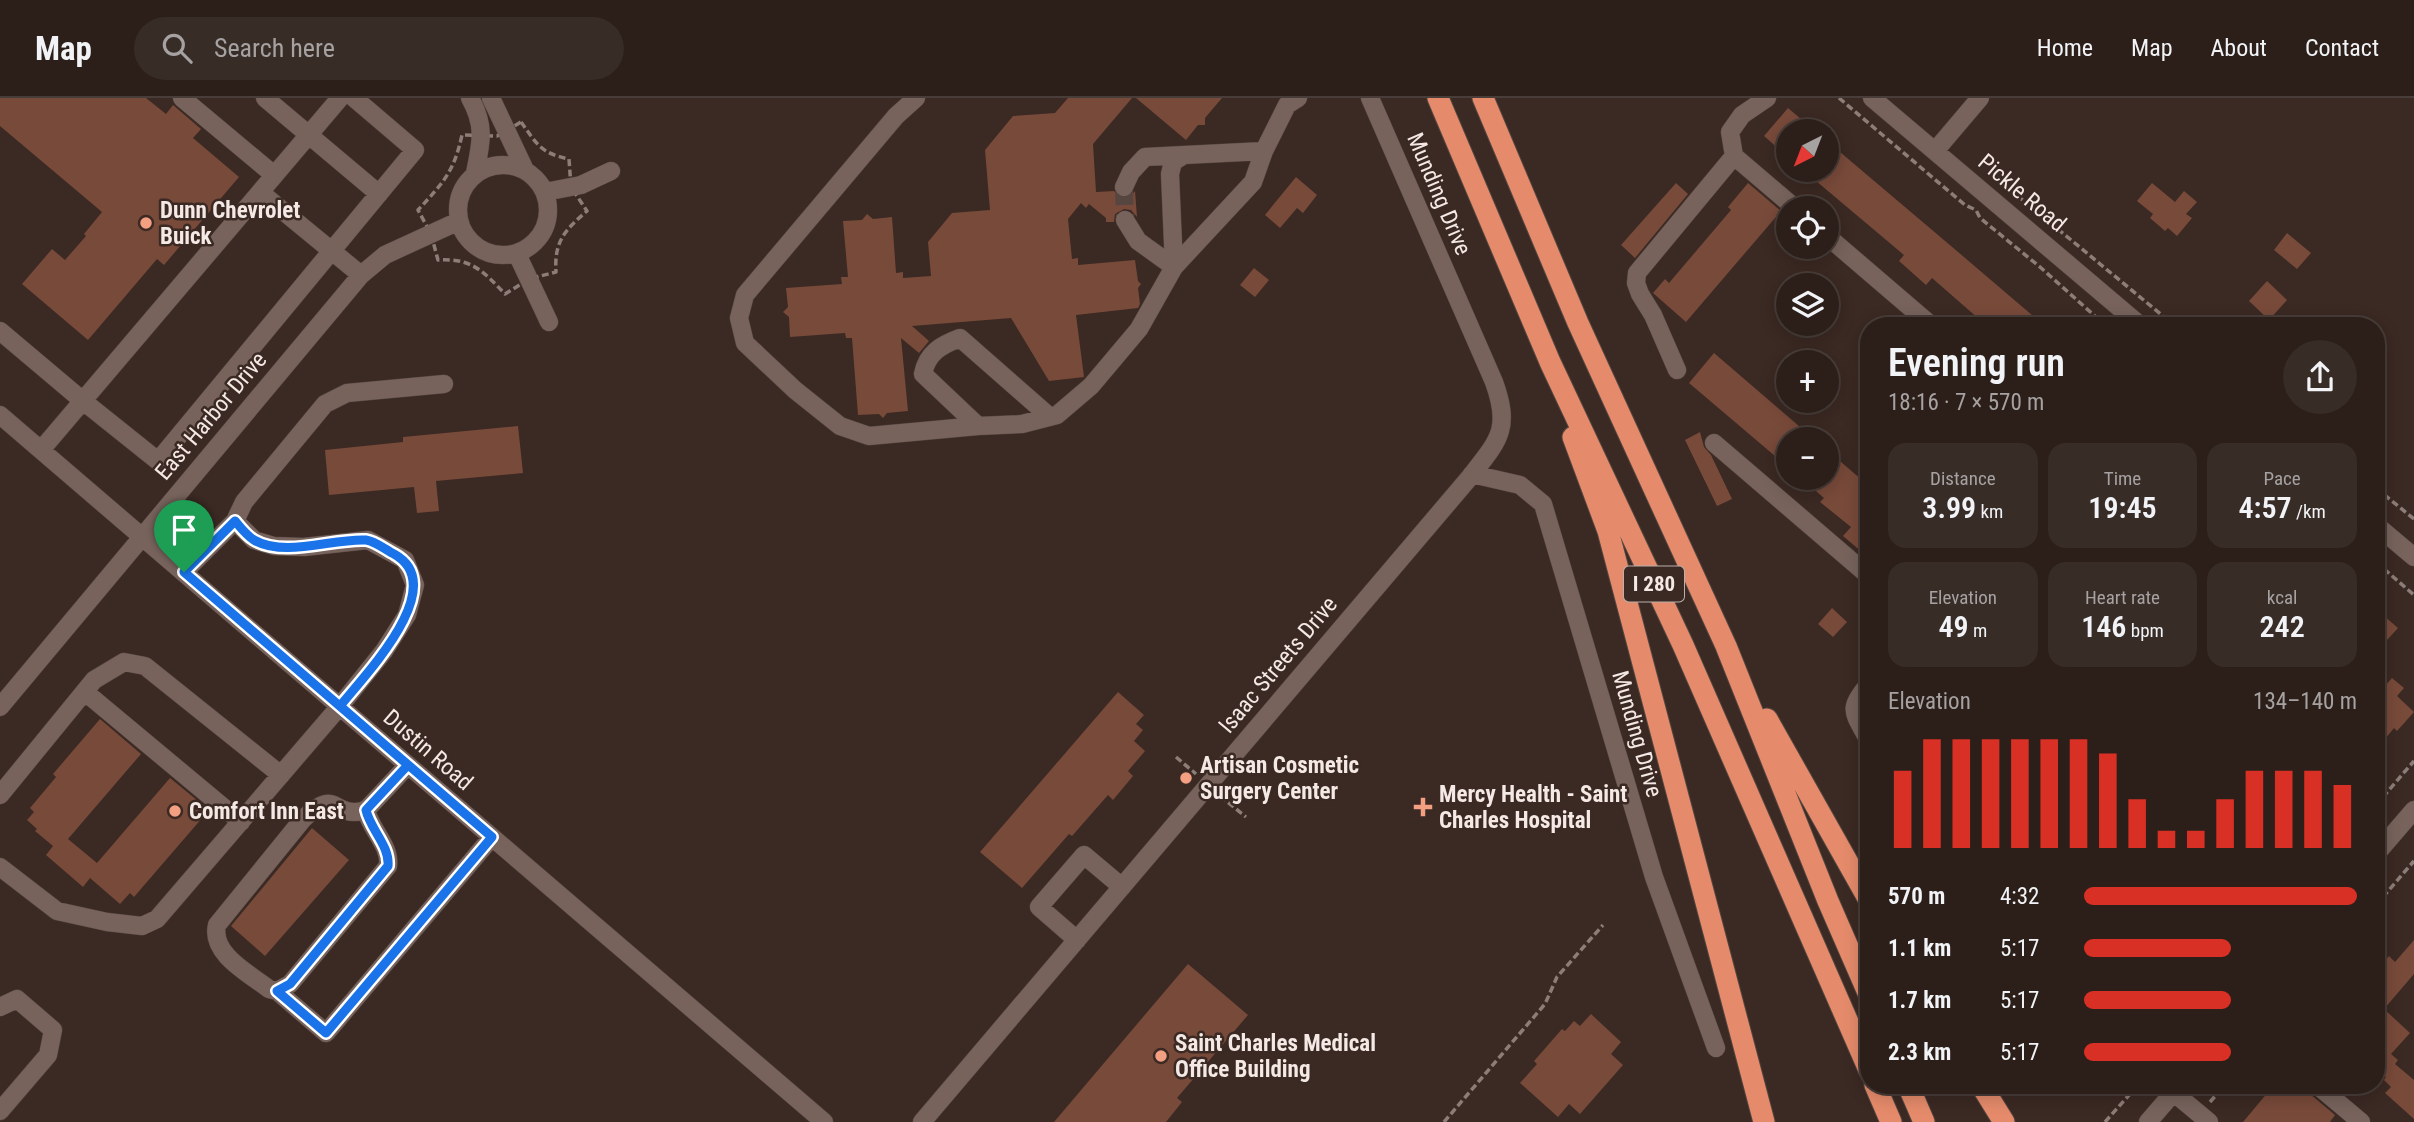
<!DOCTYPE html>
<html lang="en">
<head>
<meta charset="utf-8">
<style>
	:root { --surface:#2c1f1a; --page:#382c27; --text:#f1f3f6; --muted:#a6a2a2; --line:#483d39; --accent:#d93025 }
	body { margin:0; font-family:"Roboto Condensed",sans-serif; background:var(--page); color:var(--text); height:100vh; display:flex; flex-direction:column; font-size:26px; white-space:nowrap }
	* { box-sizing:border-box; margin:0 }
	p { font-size:23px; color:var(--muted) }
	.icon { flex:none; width:38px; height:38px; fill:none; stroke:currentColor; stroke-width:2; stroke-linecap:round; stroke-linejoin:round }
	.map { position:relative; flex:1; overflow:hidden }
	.sheet { position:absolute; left:1860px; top:219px; width:525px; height:777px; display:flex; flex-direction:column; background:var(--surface); border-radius:28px; box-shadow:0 4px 18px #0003,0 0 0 2px var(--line) }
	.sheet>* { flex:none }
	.needle { width:46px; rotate:222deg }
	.tools { position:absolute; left:1776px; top:21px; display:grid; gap:14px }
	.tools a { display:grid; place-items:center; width:63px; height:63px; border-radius:50%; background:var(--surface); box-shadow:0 4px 18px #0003,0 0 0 2px var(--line); font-size:35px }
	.pin { position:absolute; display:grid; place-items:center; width:60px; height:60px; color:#fff; margin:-72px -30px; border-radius:50% 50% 50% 0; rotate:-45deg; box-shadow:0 0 7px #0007 }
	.pin .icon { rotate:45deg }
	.round { display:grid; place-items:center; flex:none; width:74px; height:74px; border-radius:37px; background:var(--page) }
	.headline { display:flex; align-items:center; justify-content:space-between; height:119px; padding:0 28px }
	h1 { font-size:38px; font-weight:600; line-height:52px }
	.figures { display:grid; grid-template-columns:repeat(3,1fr); gap:10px; height:119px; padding:7px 28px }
	.figures div { display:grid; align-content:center; border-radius:18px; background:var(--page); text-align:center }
	.figures b { font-size:30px; font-weight:600 }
	.figures small { font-size:19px; font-weight:400 }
	.figures p { font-size:19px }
	.chart { height:196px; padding:14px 28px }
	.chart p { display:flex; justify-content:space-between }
	.chart svg { width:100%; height:126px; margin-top:7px; stroke:var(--accent); stroke-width:6 }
	ul { padding:0 28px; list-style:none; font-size:23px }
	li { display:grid; grid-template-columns:112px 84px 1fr; align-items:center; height:52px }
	li i { height:18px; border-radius:9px; background:var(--accent) }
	header { display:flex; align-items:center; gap:42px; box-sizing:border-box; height:98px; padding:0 35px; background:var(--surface); border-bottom:2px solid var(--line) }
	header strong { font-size:33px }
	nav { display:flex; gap:38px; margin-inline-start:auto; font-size:24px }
	.search { width:490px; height:63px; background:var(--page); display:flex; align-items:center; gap:18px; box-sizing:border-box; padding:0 24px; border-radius:38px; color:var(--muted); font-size:26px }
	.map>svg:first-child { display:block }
	.building { fill:#784a3a }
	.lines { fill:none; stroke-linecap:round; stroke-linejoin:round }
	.minor-tunnel { stroke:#574640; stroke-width:18; stroke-dasharray:18 9; stroke-linecap:butt }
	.minor-casing { stroke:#544640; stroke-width:19 }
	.highway-casing { stroke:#544640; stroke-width:23 }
	.path { stroke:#8c7d78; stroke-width:3.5; stroke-dasharray:7 3.5; stroke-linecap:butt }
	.minor { stroke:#77635c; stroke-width:18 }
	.highway { stroke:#e58b6b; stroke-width:21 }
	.route-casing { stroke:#fff; stroke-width:14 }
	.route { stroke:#1a73e8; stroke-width:9 }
	.poi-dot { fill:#f39f82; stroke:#3b2923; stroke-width:2.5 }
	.labels { text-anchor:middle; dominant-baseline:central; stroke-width:5; stroke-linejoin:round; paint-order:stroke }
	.shield { fill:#3b2923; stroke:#bdafab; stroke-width:2 }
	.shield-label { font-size:21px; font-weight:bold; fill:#f5e9e5 }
	.street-label { font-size:23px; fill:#f5e9e5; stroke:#3b2923 }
	.poi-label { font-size:23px; font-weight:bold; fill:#f5e9e5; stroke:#3b2923; text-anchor:start }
</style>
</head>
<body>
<header>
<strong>Map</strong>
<div class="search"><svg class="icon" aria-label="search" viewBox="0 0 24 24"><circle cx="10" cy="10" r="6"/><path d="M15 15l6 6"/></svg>Search here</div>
<nav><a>Home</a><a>Map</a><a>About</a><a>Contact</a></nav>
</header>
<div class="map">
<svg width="2414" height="1024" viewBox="0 0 2414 1024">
	<rect width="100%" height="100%" fill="#3b2923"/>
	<!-- building -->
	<path class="building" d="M0,0H146L166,16L173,7L201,31L193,40L239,79L164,167L157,161L88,242L22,186L52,151L65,162L86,138L84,136L102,114L0,28Z
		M1068,0H1132L1093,46L1096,94L1114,93L1119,99L1124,100L1130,99L1135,93L1137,119L1131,112L1124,111L1115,116L1114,124H1106V120L1089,106L1086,110L1081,105L1068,121L1072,161L1078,160V167L1135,162L1138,183L1141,186L1138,190L1140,206L1138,210L1076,217L1084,279L1049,283L1011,220L912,228L929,243L919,255L901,240L908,313L887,315L883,320L879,316L858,317L852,240H846L845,235L790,239L789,219L783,214L788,209L786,190L842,186L841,179H848L843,123L862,122L867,116L873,121L892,119L896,175L903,174V180L931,178L928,144L952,115L990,112L985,52L1013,18L1055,15Z
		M1136,0H1222L1205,20V27H1198L1186,42Z
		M1788,10L1815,33H1788V59L1764,38Z
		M1827,43L1951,148L2045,228H1987L1932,180L1926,187L1899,163L1904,157L1803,72H1827Z
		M1296,79L1317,97L1303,115L1297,110L1280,130L1265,117Z
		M1676,85L1688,96L1635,160L1621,147Z
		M1748,85L1781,113L1686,224L1653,195L1665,181L1669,185L1731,112L1728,109Z
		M2152,85L2175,104L2184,93L2197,104L2186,116L2192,120L2177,138L2168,130L2165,133L2150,120L2153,116L2137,103Z
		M2287,135L2311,155L2297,171L2274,152Z
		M1254,170L1269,182L1255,199L1240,187Z
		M2267,183L2287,202L2269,222L2249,203Z
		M1714,255L1814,341H1788V369L1689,285Z
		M518,328L523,375L436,383L439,413L417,415L414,389L329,397L325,352L403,344V339Z
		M1700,334L1704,349L1711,357L1732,401L1717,408L1685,342Z
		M1827,352L1869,388V460L1843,438L1851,429L1820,404L1824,400L1801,380H1827Z
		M1832,510L1847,524L1833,539L1818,526Z
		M2376,511L2398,530L2376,554Z
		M2392,580L2404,590L2397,598L2414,614L2397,633L2394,630L2385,641L2376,633V627L2385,617L2376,609V598Z
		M1118,594L1144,617L1136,626L1143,632L1134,643L1145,653L1128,673L1133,678L1113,702L1108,697L1072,738L1069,736L1022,790L980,754Z
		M100,621L141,656L68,741L97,765L170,680L209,712L134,799L130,795L120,806L90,780L83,789L46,757L53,748L35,733L37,731L27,722L34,714L30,710L56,679L53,676Z
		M312,730L349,762L265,858L231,828Z
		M2414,842V876L2384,911L2410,935L2391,956L2398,962L2395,966L2414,982V1021L2385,995L2391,989L2384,982L2386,979L2376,971V873L2389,858L2395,864Z
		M1188,866L1248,917L1177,1000L1182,1004L1166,1024H1054Z
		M1591,916L1621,944L1611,956L1623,967L1580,1016L1569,1006L1558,1019L1520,985L1537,966L1534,963L1562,931L1565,933L1574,923L1580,928Z
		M2274,987H2306L2310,996L2335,1017L2330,1024H2243Z"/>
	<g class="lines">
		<!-- minor-tunnel -->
		<path class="minor-tunnel" d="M1124,89L1125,122"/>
		<defs>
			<path id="minor" d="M182,0L274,77
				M265,0L379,96
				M470,0C486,29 481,45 475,75
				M491,0L525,72
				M916,0L896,18L745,197L739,220L745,245L795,292L840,328L869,338L978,328
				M1767,0L1742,17L1730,34L1734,58L1795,110
				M1872,0L2141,228
				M1935,53L1980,0
				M458 112a45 45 0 1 1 90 0a45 45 0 1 1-90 0Z
				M1124,89L1131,74L1145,59L1184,57
				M260,94L361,177
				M545,94L581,87L611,73
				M1125,122L1138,143L1174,169
				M1827,138L1932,228
				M517,156L549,224
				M1174,169L1170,76L1173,64L1184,57L1264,53
				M0,233L83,303L158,363L415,52L354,0
				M1677,272L1653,217L1640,196L1636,185L1637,175L1734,58
				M0,317L824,1024
				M1050,319L960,240C941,247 927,255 923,276L978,328L1022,326L1057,317L1091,288L1139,231L1174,169L1253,84L1264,53L1287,7L1298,0
				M1714,345L1869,478
				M41,352L340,0
				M1472,376L1520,387L1543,406L1654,779L1716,950
				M2376,427L2414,459
				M184,474L235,423
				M1869,586C1846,612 1854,614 1869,643
				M85,594L241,724
				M0,609L361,177L385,157L459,123
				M0,697L94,582L124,564L145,568L281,677
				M366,712C370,731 391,748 388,768L290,886L277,893L269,891C250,876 210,856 217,827L303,721C338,688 331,720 363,713L368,710L408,667
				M2376,756L2414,712
				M0,769L57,813L107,824L142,828L157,821L340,608L384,553L407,517L415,487L405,462L368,442L304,449L274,448L254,442L235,423L244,404L325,306L347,295L444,286
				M1077,842L1039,809L1084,757L1122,789
				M277,893L326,935L492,739
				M0,909L17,901L53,932L48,957L0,1013
				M2317,987L2361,1024
				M2173,994L2209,1024
				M922,1024L1470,379C1499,342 1511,331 1494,284L1370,0
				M2148,1024L2180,987"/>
			<path id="highway" d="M1438,0L1550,264L1683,547L1869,972
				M1483,0L1578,225L1726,548L1828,803L1869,897
				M1573,339L1608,433L1764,1024
				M1767,621L1869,802
				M1875,987L1891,1024
				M1908,987L1924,1024
				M1981,987L2004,1024"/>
		</defs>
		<!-- minor casing -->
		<use href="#minor" class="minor-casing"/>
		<!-- highway casing -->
		<use href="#highway" class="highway-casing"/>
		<!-- path -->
		<path class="path" d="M1839,0L1965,107L1976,112L1980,120L2040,169L2106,228
			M521,24C537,46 540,55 569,61L571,89L587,113C565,132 554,143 556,174L529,181L505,196C483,173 472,160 438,162L431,136L418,112C443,85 454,74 462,37L497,38Z
			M2001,84L2175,228
			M2376,390L2414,421
			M2376,464L2414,497
			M1176,659L1196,676
			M1220,698L1246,719
			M2376,707L2414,663
			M2376,807L2414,763
			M2210,1004L2225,987
			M1444,1024L1545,906L1557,879L1603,827
			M2105,1024L2138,987"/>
		<!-- minor -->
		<use href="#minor" class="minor"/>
		<!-- highway -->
		<use href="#highway" class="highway"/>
	</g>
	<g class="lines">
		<defs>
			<path id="route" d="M184,474C286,562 389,650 492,739L326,935L277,893L290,886L388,768C390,748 370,731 366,712L408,667L340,608C364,578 452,488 394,456C386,452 375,443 366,442C333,440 285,460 254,442C247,438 240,429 235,423L184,474"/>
		</defs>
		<!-- route casing -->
		<use href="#route" class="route-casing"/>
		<!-- route -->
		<use href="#route" class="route"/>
	</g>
	<!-- markers -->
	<g class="poi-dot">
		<circle cx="146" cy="125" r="7"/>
		<circle cx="1186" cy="680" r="7"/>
		<path d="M1419.5 698.5h7v7h7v7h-7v7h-7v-7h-7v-7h7z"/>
		<circle cx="175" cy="713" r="7"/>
		<circle cx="1161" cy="958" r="7"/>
	</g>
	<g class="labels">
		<!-- shield labels -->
		<rect class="shield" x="1624" y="468.5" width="60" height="35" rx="5"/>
		<g class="shield-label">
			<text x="1654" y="486">I 280</text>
		</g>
		<!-- street labels -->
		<g class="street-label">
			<text transform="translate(2022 95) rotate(40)">Pickle Road</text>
			<text transform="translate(1439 96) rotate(67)">Munding Drive</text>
			<text transform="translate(211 318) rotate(-50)">East Harbor Drive</text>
			<text transform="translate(1278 567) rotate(-50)">Isaac Streets Drive</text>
			<text transform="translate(1637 636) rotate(74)">Munding Drive</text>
			<text transform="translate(428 652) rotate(41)">Dustin Road</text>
		</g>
		<!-- poi labels -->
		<g class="poi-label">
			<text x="160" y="112">Dunn Chevrolet<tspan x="160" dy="26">Buick</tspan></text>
			<text x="1200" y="667">Artisan Cosmetic<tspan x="1200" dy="26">Surgery Center</tspan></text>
			<text x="1439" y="696">Mercy Health - Saint<tspan x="1439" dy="26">Charles Hospital</tspan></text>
			<text x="189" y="713">Comfort Inn East</text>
			<text x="1175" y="945">Saint Charles Medical<tspan x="1175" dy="26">Office Building</tspan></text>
		</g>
	</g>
</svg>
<div class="tools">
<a><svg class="needle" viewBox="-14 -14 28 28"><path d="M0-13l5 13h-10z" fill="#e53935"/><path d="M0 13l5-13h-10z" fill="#a6a2a2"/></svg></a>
<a><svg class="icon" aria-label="locate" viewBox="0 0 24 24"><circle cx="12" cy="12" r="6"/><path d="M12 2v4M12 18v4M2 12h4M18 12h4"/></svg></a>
<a><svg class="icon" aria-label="layers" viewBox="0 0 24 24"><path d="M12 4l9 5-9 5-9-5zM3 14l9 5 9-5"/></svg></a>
<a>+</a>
<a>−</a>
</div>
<div class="pin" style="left:184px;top:474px;background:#1e9e55"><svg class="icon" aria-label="arrive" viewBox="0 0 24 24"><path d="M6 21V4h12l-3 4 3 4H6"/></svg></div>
<section class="sheet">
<div class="headline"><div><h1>Evening run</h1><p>18:16 · 7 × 570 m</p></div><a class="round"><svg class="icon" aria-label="share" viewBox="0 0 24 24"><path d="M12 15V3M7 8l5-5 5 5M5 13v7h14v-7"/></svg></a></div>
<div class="figures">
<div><p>Distance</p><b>3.99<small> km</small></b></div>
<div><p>Time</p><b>19:45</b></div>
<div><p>Pace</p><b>4:57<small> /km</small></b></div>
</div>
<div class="figures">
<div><p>Elevation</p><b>49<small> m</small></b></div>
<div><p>Heart rate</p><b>146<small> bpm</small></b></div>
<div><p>kcal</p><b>242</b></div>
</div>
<div class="chart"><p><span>Elevation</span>134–140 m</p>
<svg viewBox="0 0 160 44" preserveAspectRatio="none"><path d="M5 44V17M15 44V6M25 44V6M35 44V6M45 44V6M55 44V6M65 44V6M75 44V11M85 44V27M95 44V38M105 44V38M115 44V27M125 44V17M135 44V17M145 44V17M155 44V22"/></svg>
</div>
<ul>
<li><b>570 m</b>4:32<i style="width:100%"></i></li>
<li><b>1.1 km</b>5:17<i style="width:54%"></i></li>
<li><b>1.7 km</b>5:17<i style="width:54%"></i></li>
<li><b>2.3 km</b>5:17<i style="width:54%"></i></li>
</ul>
</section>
</div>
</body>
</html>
